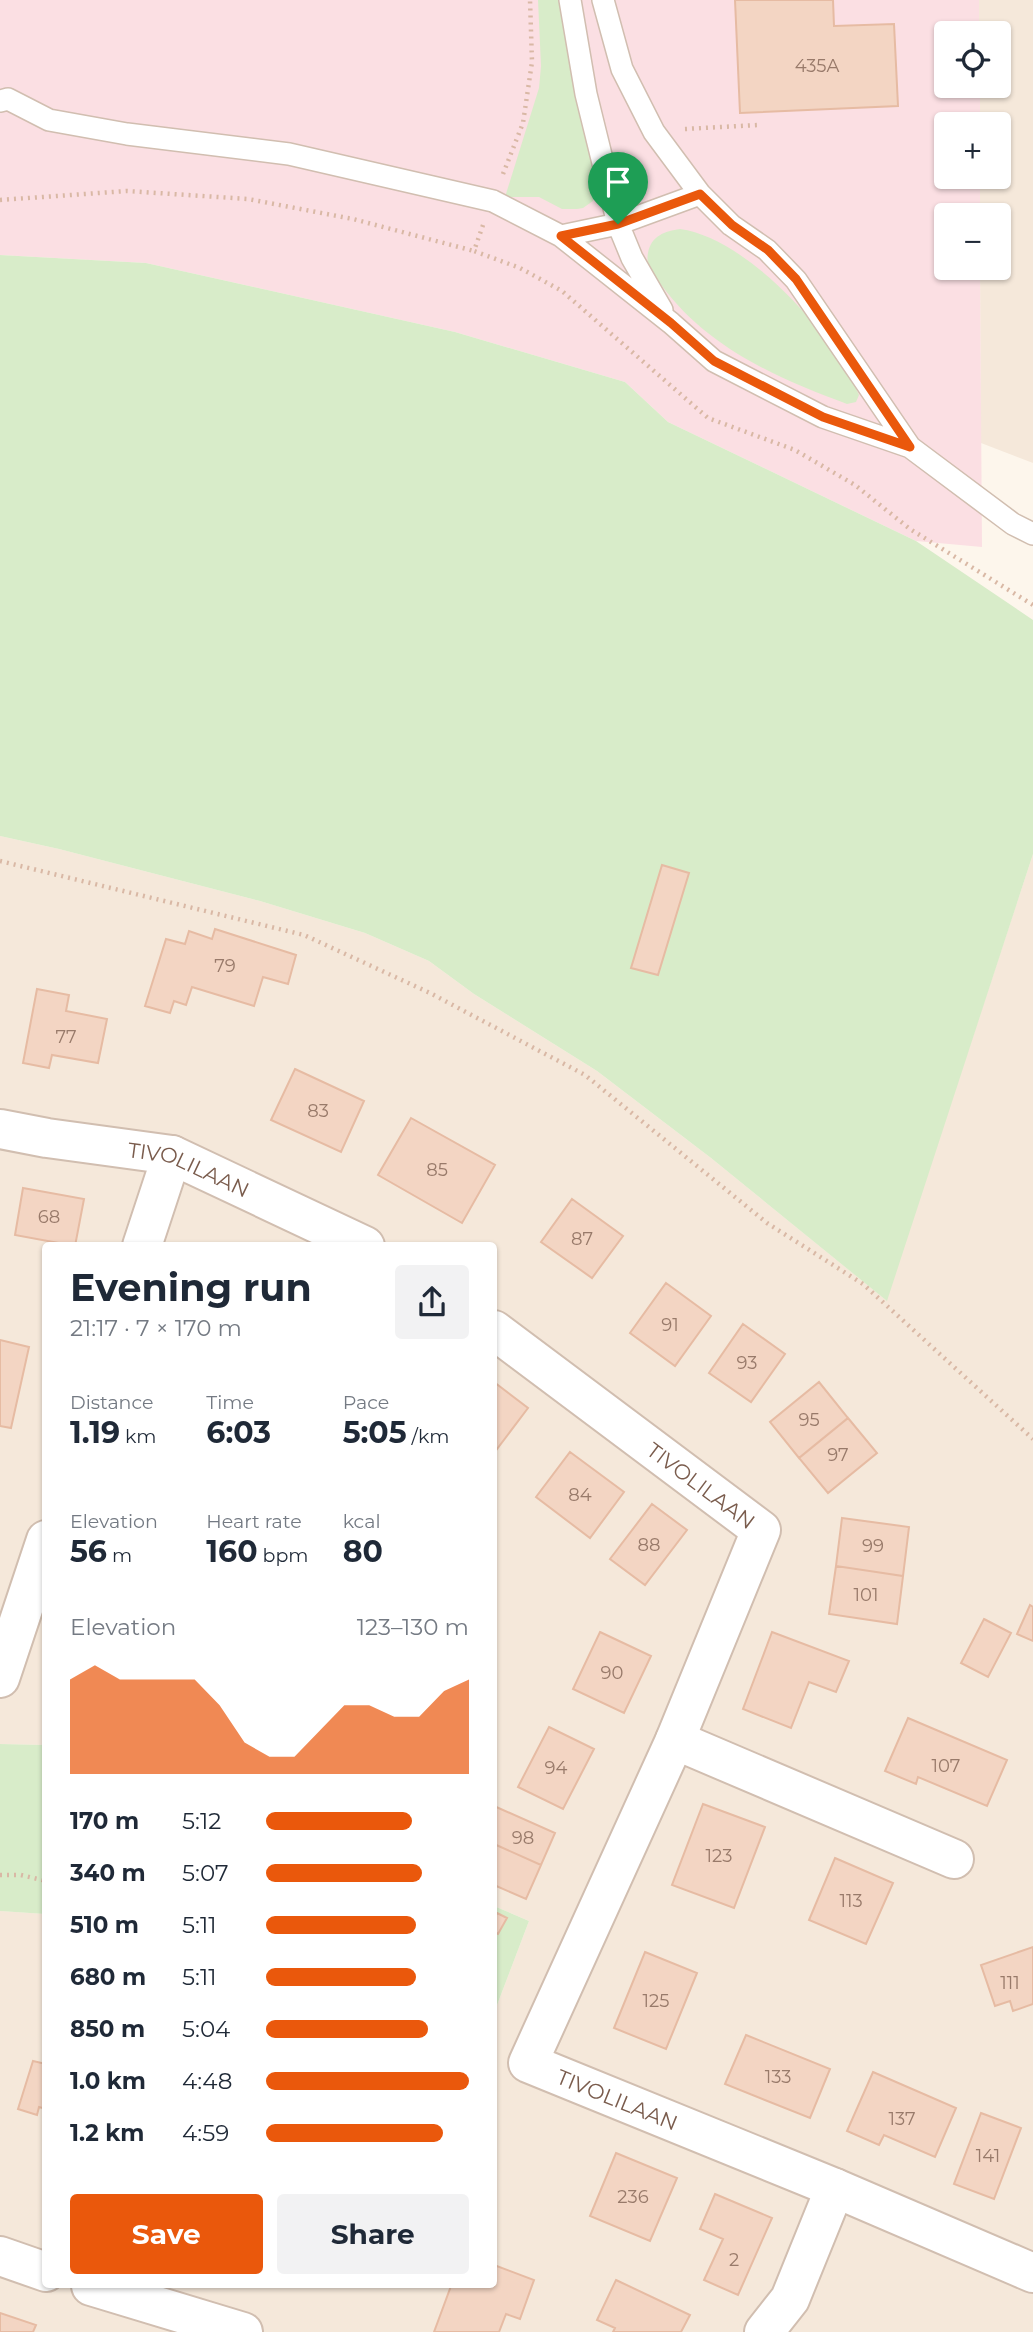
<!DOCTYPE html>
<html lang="en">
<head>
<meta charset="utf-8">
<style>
	:root { --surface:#fff; --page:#f2f2f3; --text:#1f2937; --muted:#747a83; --accent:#ea580c }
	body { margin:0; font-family:Montserrat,sans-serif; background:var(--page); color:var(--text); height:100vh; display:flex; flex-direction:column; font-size:26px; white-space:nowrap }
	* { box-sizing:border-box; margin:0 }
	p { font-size:23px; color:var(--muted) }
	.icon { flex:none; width:38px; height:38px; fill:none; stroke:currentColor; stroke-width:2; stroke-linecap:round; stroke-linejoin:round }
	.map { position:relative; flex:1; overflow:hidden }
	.panel { position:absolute; left:42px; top:1242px; width:455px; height:1046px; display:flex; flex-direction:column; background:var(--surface); border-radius:7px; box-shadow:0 2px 5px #0004 }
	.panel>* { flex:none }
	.tools { position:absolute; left:934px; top:21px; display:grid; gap:14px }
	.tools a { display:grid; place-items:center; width:77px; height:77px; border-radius:7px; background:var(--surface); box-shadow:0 2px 5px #0004; font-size:35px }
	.pin { position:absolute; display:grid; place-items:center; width:60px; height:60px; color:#fff; margin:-72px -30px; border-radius:50% 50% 50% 0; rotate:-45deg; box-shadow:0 0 7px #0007 }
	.pin .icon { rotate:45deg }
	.round { display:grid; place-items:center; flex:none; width:74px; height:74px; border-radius:7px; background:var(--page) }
	.headline { display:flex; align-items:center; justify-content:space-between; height:119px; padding:0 28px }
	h1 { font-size:38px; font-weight:700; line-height:52px }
	.metrics { display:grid; grid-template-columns:repeat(3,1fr); gap:10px; height:119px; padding:7px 28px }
	.metrics div { display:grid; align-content:center }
	.metrics b { font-size:30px; font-weight:700 }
	.metrics small { font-size:19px; font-weight:400 }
	.metrics p { font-size:19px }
	.chart { height:196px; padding:14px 28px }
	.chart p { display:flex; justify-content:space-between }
	.chart svg { width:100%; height:126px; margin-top:7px; fill:var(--accent); opacity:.7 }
	.cta { display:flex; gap:14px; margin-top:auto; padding:14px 28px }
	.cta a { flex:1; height:80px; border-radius:7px; background:var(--accent); color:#fff; font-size:28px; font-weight:700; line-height:80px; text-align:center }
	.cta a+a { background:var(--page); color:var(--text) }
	ul { padding:0 28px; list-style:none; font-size:23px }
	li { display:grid; grid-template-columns:112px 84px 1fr; align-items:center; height:52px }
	li i { height:18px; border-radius:9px; background:var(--accent) }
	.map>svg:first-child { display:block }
	.residential { fill:#f5e8da }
	.medical { fill:#fbdfe3 }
	.green { fill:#d8ecc9 }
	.building { fill:#f3d5c3; stroke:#e6bba3; stroke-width:2 }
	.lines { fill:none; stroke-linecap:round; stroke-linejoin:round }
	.service-casing { stroke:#d1beb0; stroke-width:24 }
	.minor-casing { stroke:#d1beb0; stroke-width:42 }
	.path { stroke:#d9b8a5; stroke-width:4.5; stroke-dasharray:2 5; stroke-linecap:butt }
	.service { stroke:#fff; stroke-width:21 }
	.minor { stroke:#fff; stroke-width:38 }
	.route-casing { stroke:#fff; stroke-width:14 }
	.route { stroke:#ea580c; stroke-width:9 }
	.labels { text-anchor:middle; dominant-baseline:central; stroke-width:5; stroke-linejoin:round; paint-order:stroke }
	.number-label { font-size:18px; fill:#987a6a }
	.street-label { font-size:21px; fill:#7a5c4d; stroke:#fffaf3 }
</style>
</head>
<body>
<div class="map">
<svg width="1033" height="2332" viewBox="0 0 1033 2332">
	<rect width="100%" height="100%" fill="#fdf6ec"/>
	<!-- residential -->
	<path class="residential" d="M979,0H1033V463L981,443L980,268H999V215H980V177H999V124H980V86H999V33H979Z
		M0,836L59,849L260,901L365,933L429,961L474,994L597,1071L711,1158L886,1300L1033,854V2332H0V1911L45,1914L46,2286H494V2013L529,1921L494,1906V1246H46L45,1745L0,1744Z"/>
	<!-- medical -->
	<path class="medical" d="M0,0H979V33H947V86H980V124H947V177H980V215H947V268H980L982,547L916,541L668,422L625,382L455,332L146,263L0,255Z"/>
	<!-- green -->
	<path class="green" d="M538,0H560L569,56L599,183L593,201L583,208L577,209H562L539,197H505L539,88L541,66Z
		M680,229C747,238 834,334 859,395L856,402L847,404C777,378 708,348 662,286C655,276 645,266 648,253C651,236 665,231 680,229Z
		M0,255L146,263L455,332L625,382L668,422L916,541L1033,620V854L887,1301L711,1158L597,1071L474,994L429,961L365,933L260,901L59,849L0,836Z
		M0,1744L45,1745V1914L0,1911Z
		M494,1906L529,1921L494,2013Z"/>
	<!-- building -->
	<path class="building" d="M735,0H833L834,26L894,24L898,106L740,113Z
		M662,865L689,873L658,975L631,968Z
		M215,929L296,955L288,984L263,977L254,1006L192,987L186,1005L174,1001L170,1013L145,1006L166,939L185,944L189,931L212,939Z
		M37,989L69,995L66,1011L107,1019L98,1063L52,1055L49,1068L23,1063Z
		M295,1069L364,1101L341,1152L271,1120Z
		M411,1118L495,1165L462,1223L378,1175Z
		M23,1188L84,1199L75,1246L15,1235Z
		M572,1199L623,1236L592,1278L541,1242Z
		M666,1283L711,1316L675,1366L630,1333Z
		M743,1324L785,1354L751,1402L709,1373Z
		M0,1340L29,1347L11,1428L0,1426Z
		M494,1382L528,1408L494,1453Z
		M819,1382L848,1418L799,1458L770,1422Z
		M848,1418L877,1453L828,1493L799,1458Z
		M570,1452L624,1492L590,1538L536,1497Z
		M652,1504L687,1530L645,1585L610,1559Z
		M842,1518L909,1527L903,1576L836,1566Z
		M836,1566L903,1576L897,1624L829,1614Z
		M1030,1605L1033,1607V1641L1017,1634Z
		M984,1619L1011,1633L988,1677L961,1663Z
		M600,1632L651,1656L624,1713L573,1689Z
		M772,1632L849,1661L836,1692L809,1682L791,1728L743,1709Z
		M908,1718L1007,1760L987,1806L918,1777L916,1784L885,1771Z
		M549,1727L594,1749L563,1809L518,1787Z
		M703,1804L765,1827L734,1908L672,1885Z
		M494,1806L555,1833L541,1865L494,1844Z
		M494,1844L541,1865L526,1899L494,1885Z
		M835,1858L893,1883L866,1944L809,1920Z
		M497,1913L507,1918L498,1934L494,1932V1920Z
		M1033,1947V2004L1013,2011L1010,2001L995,2006L981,1965Z
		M645,1952L697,1973L666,2049L614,2028Z
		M746,2035L830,2069L810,2118L725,2084Z
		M33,2061L46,2064V2109L39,2107L37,2115L18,2109Z
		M873,2072L956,2108L935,2157L884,2135L879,2145L847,2131Z
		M981,2113L1021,2128L994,2199L954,2184Z
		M616,2153L677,2178L650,2241L590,2216Z
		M715,2194L772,2218L738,2295L704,2280L723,2239L700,2229Z
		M494,2265L534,2280L520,2319L506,2314L499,2332H434L451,2286H494Z
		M616,2280L690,2315L681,2332H613L615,2328L597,2320Z
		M0,2313L36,2325L33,2332H0Z"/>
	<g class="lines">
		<defs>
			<path id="service" d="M570,0L586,94L618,224L632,258L662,310
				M603,0L622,69L654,132L700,194L731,225L767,250L796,280L910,447
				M0,101L8,99L49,120L127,134L289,154L493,201L561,236L671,323L714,361L823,417L910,447L1013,524L1033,534
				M561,236L618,224L700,194"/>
			<g id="minor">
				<path id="s1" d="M0,1129L47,1138L172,1155L365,1246"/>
				<path d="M142,1246L172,1155"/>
				<path id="s2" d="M494,1330L761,1530L675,1740L528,2063L835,2188L1033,2273"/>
				<path d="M0,1678L46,1540"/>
				<path d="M675,1740L954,1859"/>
				<path d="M0,2256L46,2272"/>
				<path d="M91,2286L243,2332"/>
				<path d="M764,2332L790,2299L835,2188"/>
			</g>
		</defs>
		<!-- service casing -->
		<use href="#service" class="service-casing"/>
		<!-- minor casing -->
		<use href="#minor" class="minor-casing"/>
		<!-- path -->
		<path class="path" d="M685,129L758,125
			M503,174L523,123L532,62L530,0
			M0,200L127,191L248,199L353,219L474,251
			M483,225L474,251L520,268L562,291L708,418L795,450L855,485L910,529L1033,605
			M0,861L304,935L430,993L585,1075L767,1223L863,1284L1033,1439
			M0,1875H21L46,1881"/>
		<!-- service -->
		<use href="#service" class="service"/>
		<!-- minor -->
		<use href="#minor" class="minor"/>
	</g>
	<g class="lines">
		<defs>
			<path id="route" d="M700,194L732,225L768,250L796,279L910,447L823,417L714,361L671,323L561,236L618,224Z"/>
		</defs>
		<!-- route casing -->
		<use href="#route" class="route-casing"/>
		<!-- route -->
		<use href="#route" class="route"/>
	</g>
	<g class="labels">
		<!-- number labels -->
		<g class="number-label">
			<text x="817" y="66">435A</text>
			<text x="225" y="966">79</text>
			<text x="66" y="1037">77</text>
			<text x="318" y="1111">83</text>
			<text x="437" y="1170">85</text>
			<text x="49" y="1217">68</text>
			<text x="582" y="1239">87</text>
			<text x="670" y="1325">91</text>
			<text x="747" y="1363">93</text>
			<text x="809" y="1420">95</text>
			<text x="838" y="1455">97</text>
			<text x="580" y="1495">84</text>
			<text x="649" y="1545">88</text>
			<text x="873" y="1546">99</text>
			<text x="866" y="1595">101</text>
			<text x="612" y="1673">90</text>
			<text x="946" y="1766">107</text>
			<text x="556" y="1768">94</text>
			<text x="523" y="1838">98</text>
			<text x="719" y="1856">123</text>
			<text x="851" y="1901">113</text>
			<text x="1010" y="1983">111</text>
			<text x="656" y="2001">125</text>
			<text x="778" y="2077">133</text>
			<text x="902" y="2119">137</text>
			<text x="988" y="2156">141</text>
			<text x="633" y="2197">236</text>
			<text x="734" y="2260">2</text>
		</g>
		<!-- street labels -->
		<g class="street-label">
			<text stroke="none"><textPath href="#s1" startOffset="194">TIVOLILAAN</textPath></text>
			<text stroke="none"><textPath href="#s2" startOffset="259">TIVOLILAAN</textPath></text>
			<text stroke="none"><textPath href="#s2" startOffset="1012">TIVOLILAAN</textPath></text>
		</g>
	</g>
</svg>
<div class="tools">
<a><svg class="icon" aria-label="locate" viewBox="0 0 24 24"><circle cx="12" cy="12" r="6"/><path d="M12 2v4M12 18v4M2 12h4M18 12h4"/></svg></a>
<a>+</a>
<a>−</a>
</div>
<div class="pin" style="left:618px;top:224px;background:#1e9e55"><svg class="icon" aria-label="arrive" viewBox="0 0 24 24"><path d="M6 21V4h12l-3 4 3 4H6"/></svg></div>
<section class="panel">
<div class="headline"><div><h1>Evening run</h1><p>21:17 · 7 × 170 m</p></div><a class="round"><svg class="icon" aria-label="share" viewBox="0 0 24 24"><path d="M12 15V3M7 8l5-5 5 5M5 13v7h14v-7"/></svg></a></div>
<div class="metrics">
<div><p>Distance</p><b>1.19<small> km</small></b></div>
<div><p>Time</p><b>6:03</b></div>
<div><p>Pace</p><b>5:05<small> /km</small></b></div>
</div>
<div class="metrics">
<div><p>Elevation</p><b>56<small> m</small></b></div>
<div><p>Heart rate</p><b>160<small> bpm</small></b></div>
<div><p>kcal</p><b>80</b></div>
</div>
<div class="chart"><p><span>Elevation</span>123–130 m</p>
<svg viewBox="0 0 160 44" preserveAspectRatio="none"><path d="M0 44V11L10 6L20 11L30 11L40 11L50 11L60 20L70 33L80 38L90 38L100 29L110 20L120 20L130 24L140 24L150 15L160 11V44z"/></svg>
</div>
<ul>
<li><b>170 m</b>5:12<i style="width:72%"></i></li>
<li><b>340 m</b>5:07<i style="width:77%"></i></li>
<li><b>510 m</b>5:11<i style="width:74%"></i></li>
<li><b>680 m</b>5:11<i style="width:74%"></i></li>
<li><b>850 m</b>5:04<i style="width:80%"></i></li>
<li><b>1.0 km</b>4:48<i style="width:100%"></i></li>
<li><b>1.2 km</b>4:59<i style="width:87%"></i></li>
</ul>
<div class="cta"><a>Save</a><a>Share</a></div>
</section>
</div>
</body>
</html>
